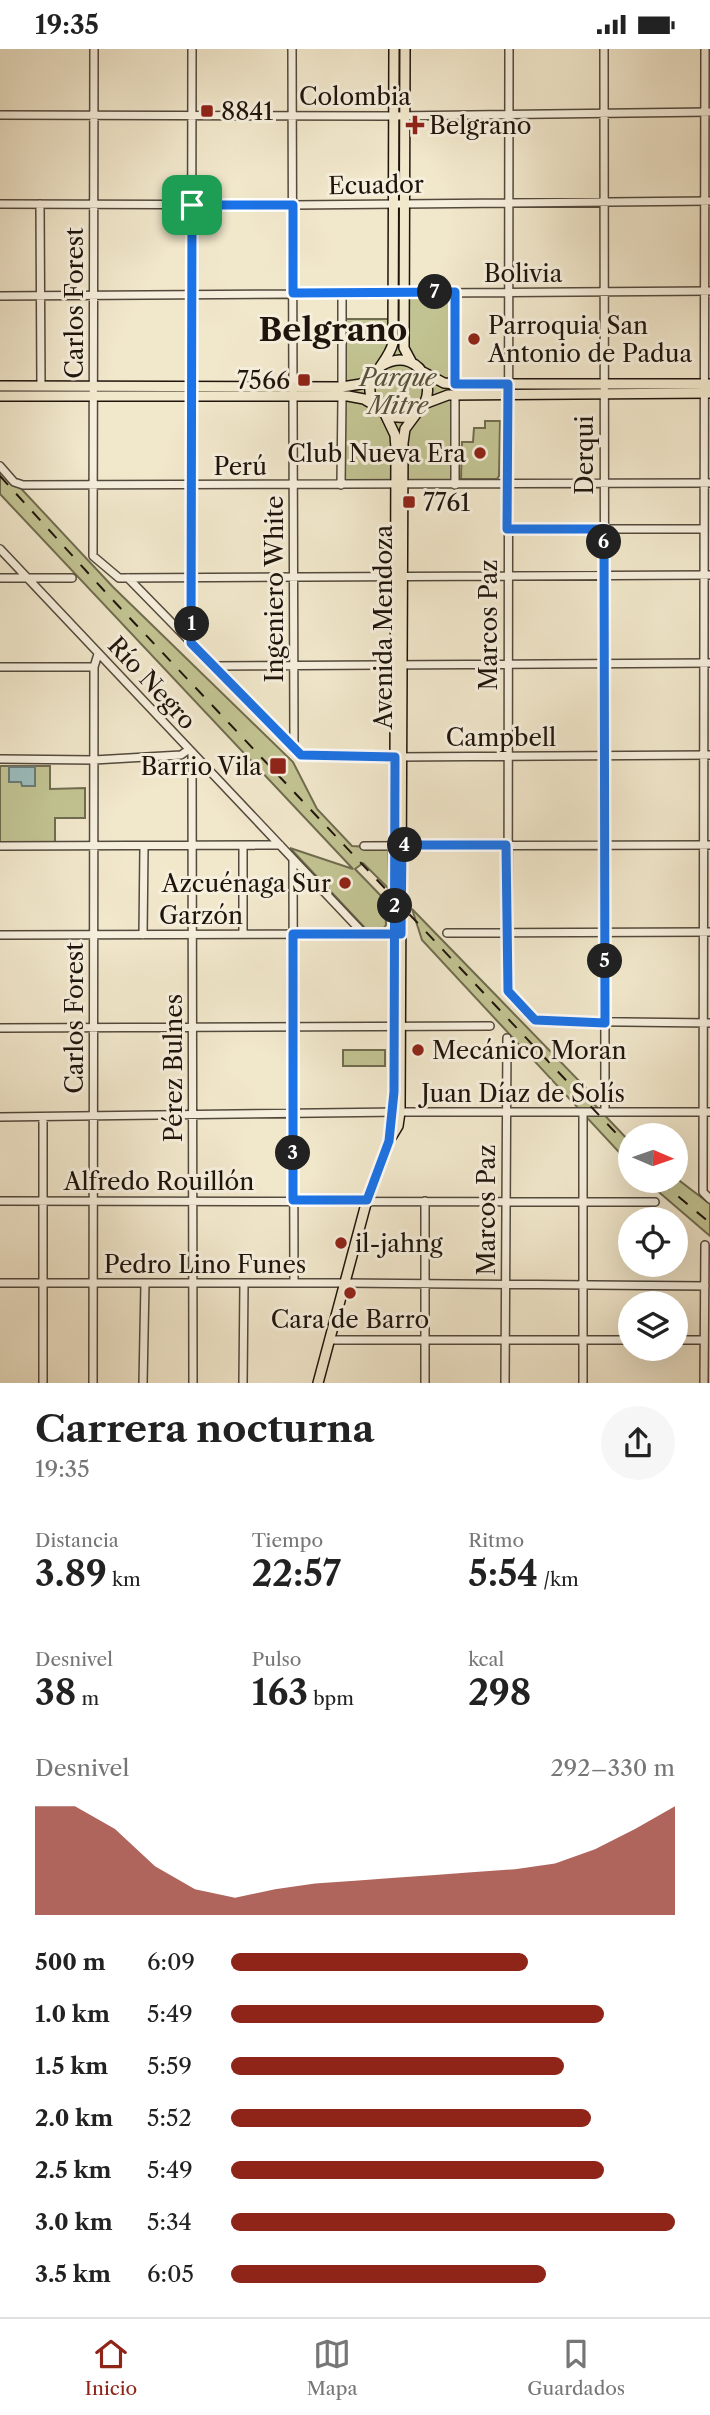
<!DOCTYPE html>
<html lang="es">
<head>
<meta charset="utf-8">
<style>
	:root { --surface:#fff; --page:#f6f6f6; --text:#222; --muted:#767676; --line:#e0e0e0; --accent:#8f2418 }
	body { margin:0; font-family:"Libre Caslon Text",serif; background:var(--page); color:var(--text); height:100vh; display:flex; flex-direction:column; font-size:26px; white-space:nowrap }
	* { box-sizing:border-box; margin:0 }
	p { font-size:23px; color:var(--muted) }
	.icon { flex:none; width:38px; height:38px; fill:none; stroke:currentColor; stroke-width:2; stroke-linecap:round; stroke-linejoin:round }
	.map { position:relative; height:1334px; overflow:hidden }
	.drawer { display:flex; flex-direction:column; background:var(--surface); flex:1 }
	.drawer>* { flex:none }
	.needle { width:46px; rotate:92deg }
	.fabs { position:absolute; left:618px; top:1074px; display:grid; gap:14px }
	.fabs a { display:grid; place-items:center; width:70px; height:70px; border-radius:50%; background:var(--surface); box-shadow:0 7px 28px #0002; font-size:35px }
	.pin { position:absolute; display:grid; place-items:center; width:60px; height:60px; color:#fff; margin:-30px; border-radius:14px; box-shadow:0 4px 10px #0006 }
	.km { position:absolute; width:35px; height:35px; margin:-18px; border-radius:50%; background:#222; color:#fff; font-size:19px; line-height:35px; text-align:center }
	.round { display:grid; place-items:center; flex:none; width:74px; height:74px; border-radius:37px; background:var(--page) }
	.head { display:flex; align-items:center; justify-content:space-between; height:119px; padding:0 35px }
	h1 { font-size:38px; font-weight:800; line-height:52px }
	.metrics { display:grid; grid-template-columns:repeat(3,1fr); gap:10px; height:119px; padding:7px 35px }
	.metrics div { display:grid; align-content:center }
	.metrics b { font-size:35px; font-weight:800 }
	.metrics small { font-size:19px; font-weight:400 }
	.metrics p { font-size:19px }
	.chart { height:196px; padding:14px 35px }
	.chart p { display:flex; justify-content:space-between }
	.chart svg { width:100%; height:126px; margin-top:7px; fill:var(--accent); opacity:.7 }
	ul { padding:0 35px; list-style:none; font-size:23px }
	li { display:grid; grid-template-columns:112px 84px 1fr; align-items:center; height:52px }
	li i { height:18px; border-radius:9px; background:var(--accent) }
	.status { display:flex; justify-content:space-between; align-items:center; height:49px; padding:0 35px; background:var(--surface); direction:ltr }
	.status svg { height:19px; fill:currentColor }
	.tab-bar { display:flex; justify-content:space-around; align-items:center; height:98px; border-top:2px solid var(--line); background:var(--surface); font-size:19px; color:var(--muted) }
	.tab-bar a { display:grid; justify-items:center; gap:4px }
	.tab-bar .selected { color:var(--accent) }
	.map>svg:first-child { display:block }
	.green { fill:#c2c392; stroke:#706c4f; stroke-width:2 }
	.water { fill:#9cbebe; stroke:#6a7a77; stroke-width:2 }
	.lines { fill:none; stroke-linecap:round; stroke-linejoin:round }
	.minor-casing { stroke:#53493c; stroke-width:10 }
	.major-casing { stroke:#1e140c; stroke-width:12 }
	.minor { stroke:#f6efdd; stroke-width:7 }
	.major { stroke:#f1e7cb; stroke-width:9 }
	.rail { stroke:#1e140c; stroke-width:2; stroke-dasharray:12 12; stroke-linecap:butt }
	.route-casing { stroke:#fff; stroke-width:14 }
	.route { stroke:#1a73e8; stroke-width:9 }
	.poi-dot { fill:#8f2418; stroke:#f6efdd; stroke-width:2.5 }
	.labels { text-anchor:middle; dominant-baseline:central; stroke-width:6; stroke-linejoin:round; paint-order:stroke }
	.street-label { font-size:24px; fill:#1e140c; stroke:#f6efdd }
	.poi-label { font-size:24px; fill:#1e140c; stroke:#f6efdd; text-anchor:start }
	.park-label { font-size:24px; font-style:italic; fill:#57513b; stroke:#f6efdd }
	.district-label { font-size:32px; font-weight:bold; fill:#1e140c; stroke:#f6efdd }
</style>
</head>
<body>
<div class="status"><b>19:35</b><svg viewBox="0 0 49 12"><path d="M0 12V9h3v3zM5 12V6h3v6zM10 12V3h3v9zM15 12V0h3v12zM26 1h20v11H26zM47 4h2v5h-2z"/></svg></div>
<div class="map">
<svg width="710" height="1334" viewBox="0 0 710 1334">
	<rect width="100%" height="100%" fill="#f1e7cb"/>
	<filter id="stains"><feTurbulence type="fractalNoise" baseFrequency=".00286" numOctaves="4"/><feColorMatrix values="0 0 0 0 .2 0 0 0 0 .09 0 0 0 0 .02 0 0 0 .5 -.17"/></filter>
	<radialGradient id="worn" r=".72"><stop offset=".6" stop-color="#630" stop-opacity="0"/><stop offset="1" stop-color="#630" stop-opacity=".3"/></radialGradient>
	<!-- green -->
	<path class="green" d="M455,243V436H341L342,270H393L394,244Z
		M485,372H500L499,427L497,430H461L462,393H473L474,379H485Z
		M0,417L113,538L293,713L317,760L352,797L388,799L389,840L363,814L355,820L385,851L386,876L382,881L365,879L290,799L353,820L0,445Z
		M0,717H50V740L85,739V769H55V793H0Z
		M412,860L587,1040L593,1054L630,1093V1115L422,891Z
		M343,1001H385V1017H343Z
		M676,1129L710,1155V1187L646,1132H676Z"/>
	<!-- water -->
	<path class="water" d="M9,718H35V737H22L21,733H9Z"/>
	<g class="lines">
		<defs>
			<path id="minor" d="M94,0L93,507L119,529L710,526
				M292,0L294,701
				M509,0L508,942L532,968L538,972L710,974
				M604,0L605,1063
				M705,0L703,1139V1143L710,1150
				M0,66L394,67L710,63
				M0,155L293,156L710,152
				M40,155L41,337
				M455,243V335
				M0,247L710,242
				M342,338V244
				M455,346V436
				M0,417L14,433L23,436L710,434
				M341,436L342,348
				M507,480H704
				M0,500L364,885
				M0,529H72
				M128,529L301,706L395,708L710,706
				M191,595L192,0
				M214,617L710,614
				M0,618H94
				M192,705L193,1334
				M0,710L94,711L181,706L188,701
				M0,797L280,796
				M243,797V885
				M364,797L710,796
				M293,811L294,1234
				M447,884L710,883
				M0,886L398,885
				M143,886L144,798
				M0,979L490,977
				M0,1068L400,1063H710
				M0,1152L655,1153
				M0,1234H344L705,1237
				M329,1291H630
				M676,1291H704
				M43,1334V1068
				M93,1334L94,618L98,605
				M143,1334L145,1234
				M243,1334L244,1234
				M425,1334V1152
				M505,1334L507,989
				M583,1334V1063
				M704,1334L705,1196"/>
			<path id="major" d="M405,0L404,299L412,314
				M381,317C425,291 447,359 405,368C396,369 387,367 380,361C353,336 388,317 393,294L394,0
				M423,323L444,334L455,335H710
				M0,337L342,338L361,335L373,328
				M0,347H348L364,350L376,357
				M424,355L448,346L710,344
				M385,365L395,386L396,399L394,1043L389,1092
				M318,1334L367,1151L389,1092L398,1077L400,1063L403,394L405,380L419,361"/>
		</defs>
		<!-- minor casing -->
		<use href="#minor" class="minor-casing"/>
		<!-- major casing -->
		<use href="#major" class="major-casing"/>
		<!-- minor -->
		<use href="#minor" class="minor"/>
		<!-- major -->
		<use href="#major" class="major"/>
		<!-- rail -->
		<path class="rail" d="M0,427L109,547L630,1099
			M660,1132L710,1174"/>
	</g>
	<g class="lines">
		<defs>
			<path id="route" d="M192,156L191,594L301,706L395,708L394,1043L389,1092L367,1151H293V885C329,885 365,885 401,885L402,796H506L508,942L535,971L605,974L604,480H507L508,335H455V243L293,244V156H192"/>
		</defs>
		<!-- route casing -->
		<use href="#route" class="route-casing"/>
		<!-- route -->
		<use href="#route" class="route"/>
	</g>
	<!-- markers -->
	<g class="poi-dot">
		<rect x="200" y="55" width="14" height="14" rx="3.5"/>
		<path d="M411.5 65.5h7v7h7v7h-7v7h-7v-7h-7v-7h7z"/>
		<circle cx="474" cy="290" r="7"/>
		<rect x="297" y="324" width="14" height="14" rx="3.5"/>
		<circle cx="480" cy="404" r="7"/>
		<rect x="402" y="446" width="14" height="14" rx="3.5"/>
		<rect x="269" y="708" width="18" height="18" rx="3.5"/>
		<circle cx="345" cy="834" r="7"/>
		<circle cx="418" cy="1001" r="7"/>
		<circle cx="341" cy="1194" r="7"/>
		<circle cx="350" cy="1244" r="7"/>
	</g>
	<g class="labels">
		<!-- street labels -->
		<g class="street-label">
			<text x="355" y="47">Colombia</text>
			<text transform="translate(376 136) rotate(-1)">Ecuador</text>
			<text x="523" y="224">Bolivia</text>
			<text transform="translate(74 254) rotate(-90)">Carlos Forest</text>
			<text transform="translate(584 406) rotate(-90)">Derqui</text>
			<text x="240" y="417">Perú</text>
			<text transform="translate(274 540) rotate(-90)">Ingeniero White</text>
			<text transform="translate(488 576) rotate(-90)">Marcos Paz</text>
			<text transform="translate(383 578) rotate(-90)">Avenida Mendoza</text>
			<text transform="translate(152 634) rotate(47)">Río Negro</text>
			<text x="501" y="688">Campbell</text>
			<text x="201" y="866">Garzón</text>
			<text transform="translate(74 969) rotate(-90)">Carlos Forest</text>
			<text transform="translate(173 1019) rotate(-90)">Pérez Bulnes</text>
			<text x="523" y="1044">Juan Díaz de Solís</text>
			<text x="159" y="1132">Alfredo Rouillón</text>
			<text transform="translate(486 1161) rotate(-90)">Marcos Paz</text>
			<text x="205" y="1215">Pedro Lino Funes</text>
		</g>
		<!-- poi labels -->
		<g class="poi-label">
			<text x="221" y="62">8841</text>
			<text x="429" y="76">Belgrano</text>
			<text x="488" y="276">Parroquia San<tspan x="488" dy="28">Antonio de Padua</tspan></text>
			<text x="290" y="331" text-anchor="end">7566</text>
			<text x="466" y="404" text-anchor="end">Club Nueva Era</text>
			<text x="423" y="453">7761</text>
			<text x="262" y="717" text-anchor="end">Barrio Vila</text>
			<text x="331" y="834" text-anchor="end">Azcuénaga Sur</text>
			<text x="432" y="1001">Mecánico Moran</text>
			<text x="355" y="1194">il-jahng</text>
			<text x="350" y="1270" text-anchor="middle">Cara de Barro</text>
		</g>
		<!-- park labels -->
		<g class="park-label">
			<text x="398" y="328">Parque<tspan x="398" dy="28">Mitre</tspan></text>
		</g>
		<!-- district labels -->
		<g class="district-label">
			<text x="333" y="280">Belgrano</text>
		</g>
	</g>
	<rect width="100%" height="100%" filter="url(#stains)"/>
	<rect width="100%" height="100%" fill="url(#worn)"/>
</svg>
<div class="fabs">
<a><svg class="needle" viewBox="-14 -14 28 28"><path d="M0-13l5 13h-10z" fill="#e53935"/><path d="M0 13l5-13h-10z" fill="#767676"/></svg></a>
<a><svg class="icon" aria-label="locate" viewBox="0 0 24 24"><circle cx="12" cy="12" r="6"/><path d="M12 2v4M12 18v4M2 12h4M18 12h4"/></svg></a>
<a><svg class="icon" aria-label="layers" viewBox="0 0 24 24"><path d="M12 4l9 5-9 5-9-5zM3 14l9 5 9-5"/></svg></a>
</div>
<div class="pin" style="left:192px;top:156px;background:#1e9e55"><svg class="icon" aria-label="arrive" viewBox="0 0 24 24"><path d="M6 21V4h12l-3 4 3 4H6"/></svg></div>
<b class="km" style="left:192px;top:575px">1</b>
<b class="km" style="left:395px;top:857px">2</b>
<b class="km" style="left:293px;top:1104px">3</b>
<b class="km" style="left:405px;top:796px">4</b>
<b class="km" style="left:605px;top:912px">5</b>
<b class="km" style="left:604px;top:493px">6</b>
<b class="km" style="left:435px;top:243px">7</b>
</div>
<section class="drawer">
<div class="head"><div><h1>Carrera nocturna</h1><p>19:35</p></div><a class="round"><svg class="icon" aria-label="share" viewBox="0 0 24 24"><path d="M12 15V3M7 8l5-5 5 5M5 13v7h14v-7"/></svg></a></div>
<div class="metrics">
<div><p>Distancia</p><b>3.89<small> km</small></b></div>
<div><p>Tiempo</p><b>22:57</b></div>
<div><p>Ritmo</p><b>5:54<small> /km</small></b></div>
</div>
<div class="metrics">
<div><p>Desnivel</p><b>38<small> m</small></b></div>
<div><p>Pulso</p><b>163<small> bpm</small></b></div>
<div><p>kcal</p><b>298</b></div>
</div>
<div class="chart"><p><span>Desnivel</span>292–330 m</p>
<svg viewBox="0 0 160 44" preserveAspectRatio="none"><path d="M0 44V6L10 6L20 14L30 27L40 35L50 38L60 35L70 33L80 32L90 31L100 30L110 29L120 28L130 26L140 21L150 14L160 6V44z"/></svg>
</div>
<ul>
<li><b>500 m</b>6:09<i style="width:67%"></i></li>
<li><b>1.0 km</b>5:49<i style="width:84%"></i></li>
<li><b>1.5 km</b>5:59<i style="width:75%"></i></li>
<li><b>2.0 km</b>5:52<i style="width:81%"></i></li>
<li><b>2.5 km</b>5:49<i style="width:84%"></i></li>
<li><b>3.0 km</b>5:34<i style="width:100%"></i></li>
<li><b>3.5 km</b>6:05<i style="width:71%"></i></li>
</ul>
</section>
<nav class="tab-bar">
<a class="selected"><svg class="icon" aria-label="home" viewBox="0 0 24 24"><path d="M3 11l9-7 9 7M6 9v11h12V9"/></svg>Inicio</a>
<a><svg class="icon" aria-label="map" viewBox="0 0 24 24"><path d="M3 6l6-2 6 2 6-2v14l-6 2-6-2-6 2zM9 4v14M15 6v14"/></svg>Mapa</a>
<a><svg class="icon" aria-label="saved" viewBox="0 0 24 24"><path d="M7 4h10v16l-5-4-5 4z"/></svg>Guardados</a>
</nav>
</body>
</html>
